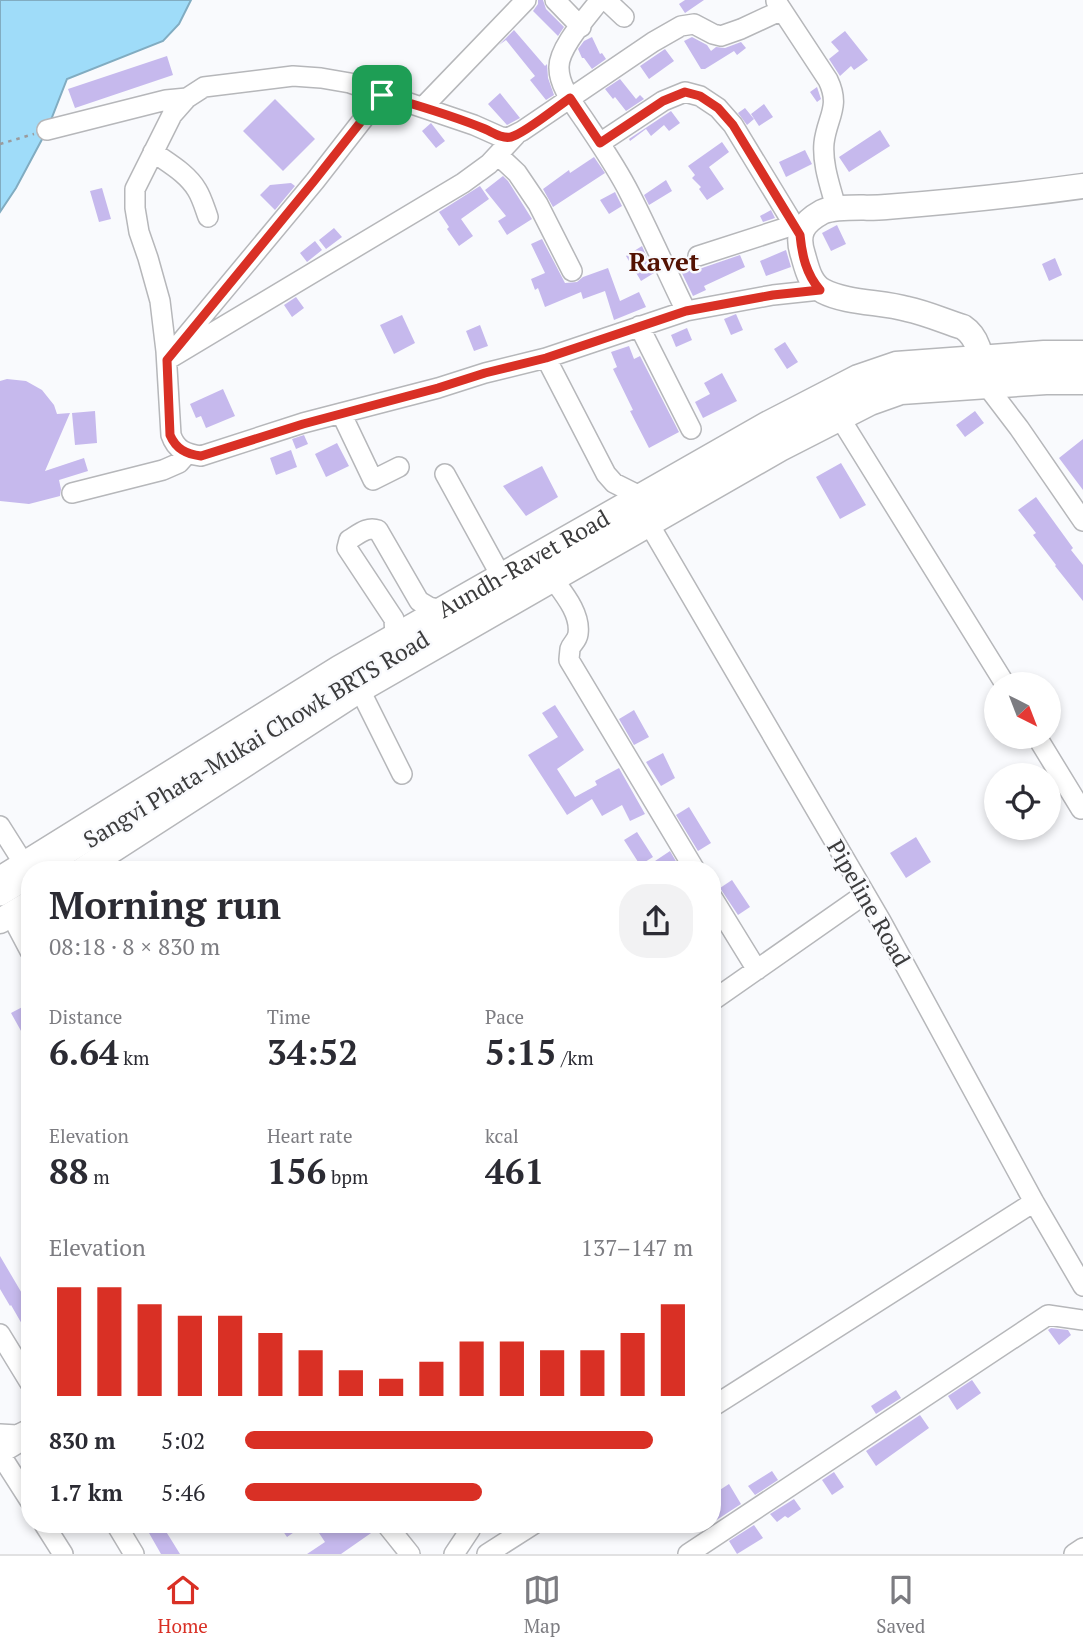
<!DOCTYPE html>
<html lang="en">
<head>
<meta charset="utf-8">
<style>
	:root { --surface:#fff; --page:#f2f2f3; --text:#2b2b33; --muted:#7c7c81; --line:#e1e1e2; --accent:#d93025 }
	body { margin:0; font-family:"PT Serif",serif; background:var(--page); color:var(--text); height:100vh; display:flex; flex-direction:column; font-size:26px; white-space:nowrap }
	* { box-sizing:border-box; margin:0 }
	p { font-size:23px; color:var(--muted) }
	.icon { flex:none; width:38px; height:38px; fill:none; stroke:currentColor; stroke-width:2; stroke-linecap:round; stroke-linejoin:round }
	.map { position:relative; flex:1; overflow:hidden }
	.panel { position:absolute; left:21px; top:861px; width:700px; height:672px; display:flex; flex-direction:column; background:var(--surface); border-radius:28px; box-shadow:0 4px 10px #0003 }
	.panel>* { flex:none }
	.needle { width:46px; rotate:138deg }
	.fabs { position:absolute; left:984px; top:672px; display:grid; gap:14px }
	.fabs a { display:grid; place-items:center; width:77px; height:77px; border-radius:50%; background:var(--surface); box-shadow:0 4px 10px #0003; font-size:35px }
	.pin { position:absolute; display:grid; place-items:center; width:60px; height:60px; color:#fff; margin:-30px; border-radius:14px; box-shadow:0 4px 10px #0006 }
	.round { display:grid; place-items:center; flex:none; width:74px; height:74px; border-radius:28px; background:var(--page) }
	.overview { display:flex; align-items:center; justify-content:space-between; height:119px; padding:0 28px }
	h1 { font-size:38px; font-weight:700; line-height:52px }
	.metrics { display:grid; grid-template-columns:repeat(3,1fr); gap:10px; height:119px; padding:7px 28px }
	.metrics div { display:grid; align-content:center }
	.metrics b { font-size:35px; font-weight:700 }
	.metrics small { font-size:19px; font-weight:400 }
	.metrics p { font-size:19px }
	.chart { height:196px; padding:14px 28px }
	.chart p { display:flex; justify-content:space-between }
	.chart svg { width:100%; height:126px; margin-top:7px; stroke:var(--accent); stroke-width:6 }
	ul { padding:0 28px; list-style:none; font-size:23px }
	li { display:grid; grid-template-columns:112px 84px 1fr; align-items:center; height:52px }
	li i { height:18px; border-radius:9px; background:var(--accent) }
	.menu { display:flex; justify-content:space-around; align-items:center; height:98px; border-top:2px solid var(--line); background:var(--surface); font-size:19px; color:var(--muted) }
	.menu a { display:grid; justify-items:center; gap:4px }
	.menu .active { color:var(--accent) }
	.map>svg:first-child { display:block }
	.water { fill:#9fdcf9; stroke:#81acc1; stroke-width:2 }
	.building { fill:#c6b9ed }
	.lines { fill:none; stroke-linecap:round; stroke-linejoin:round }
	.minor-casing { stroke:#b6b7ba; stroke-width:22 }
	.major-casing { stroke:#b6b7ba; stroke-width:27 }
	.path { stroke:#9b9b9d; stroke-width:2.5; stroke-dasharray:3.5 5; stroke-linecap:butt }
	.minor { stroke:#fff; stroke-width:19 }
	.major { stroke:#fff; stroke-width:24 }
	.route-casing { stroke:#fff; stroke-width:14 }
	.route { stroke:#d93025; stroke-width:9 }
	.labels { text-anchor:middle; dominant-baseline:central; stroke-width:5; stroke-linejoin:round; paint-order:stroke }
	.street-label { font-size:23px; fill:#3c3c3d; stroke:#f9fafd }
	.quarter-label { font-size:26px; font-weight:bold; fill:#531202; stroke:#f9fafd }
</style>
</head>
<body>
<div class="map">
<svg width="1083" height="1554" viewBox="0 0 1083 1554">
	<rect width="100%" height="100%" fill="#f9fafd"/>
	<!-- water -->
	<path class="water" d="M0,0H191L179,24L163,41L67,79L47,130L16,188L0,212Z"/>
	<!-- building -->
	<path class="building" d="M538,0H543L546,9L564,27L558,36L533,11L538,4Z
		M685,0H704L685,13L679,4Z
		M514,30L545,66L547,64L548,78L554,95L546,100L530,80L535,76L506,40L499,45Z
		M845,31L868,60L854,70L851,66L840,76L829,59L839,51L831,42Z
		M592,37L600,54L602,53L606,59L592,69L584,58H582L578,49L584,41Z
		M692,37L707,45L711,51L716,47L725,48L741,42L746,48L737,55L734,51L705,69H701L684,41Z
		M665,49L674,61L649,79L640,66Z
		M167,56L173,75L75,108L68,89Z
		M620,79L636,99L640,95L644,99L626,111L615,97L613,99L605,89Z
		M817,87L821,99L817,102L810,92Z
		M500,93L520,118L507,125L488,104Z
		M275,99L315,139L283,171L243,131Z
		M764,104L773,117L759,126L751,114Z
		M745,108L754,119L747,125L738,113Z
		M671,111L680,123L669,131L664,125L651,136L646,129L630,141L629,139Z
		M431,123L445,141L436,148L422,131Z
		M880,130L890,146L849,172L839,157Z
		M722,142L729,152L709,167L724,189L707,200L699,189L701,187L692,178L695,175L688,166Z
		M805,150L812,164L786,177L779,162Z
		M594,157L605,173L553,207L543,189L569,170L570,173Z
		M503,176L508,181L532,219L507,235L498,221L506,216L485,190Z
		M666,180L672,191L649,205L644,195Z
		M291,183L295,186L275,210L260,195L270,185Z
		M480,186L489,199L461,219L473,236L459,246L447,229L449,227L439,212Z
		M102,188L111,219L99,222L90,191Z
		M615,192L622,206L609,214L600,200Z
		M771,210L775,218L763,222L760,216Z
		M837,225L846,244L831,251L822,233Z
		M334,228L342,237L326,249L319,240Z
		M542,239L565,283L577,282L583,277L608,268L620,301L639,292L646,307L614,320L605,291L583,299L581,292L545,307L538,288L535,290L531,279L545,273L531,244Z
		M315,241L322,250L307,262L300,253Z
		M642,246L654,273L641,281L626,256Z
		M786,250L791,267L766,276L760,261Z
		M740,255L745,267L704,286L706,290L693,296L680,269L689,265L695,268H702Z
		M1055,258L1062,275L1049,281L1042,264Z
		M296,297L304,308L292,317L284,305Z
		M736,314L743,330L731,335L724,319Z
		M402,315L415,343L394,354L380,325Z
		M480,325L488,346L474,351L466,331Z
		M687,328L692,340L676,347L671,335Z
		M785,342L798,362L787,369L774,349Z
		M629,346L634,359L640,356L679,432L649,448L630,411L633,410L613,369L617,367L611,352Z
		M722,373L737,401L703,418L695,402L710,394L704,383Z
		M7,379L26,381L42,390L54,405L57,414L70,413L45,471L84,458L88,471L59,480L61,489L60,496L29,504L0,501V381Z
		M223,389L235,416L206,428L201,416L196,418L190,404Z
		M95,411L97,443L75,445L72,413Z
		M975,411L984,423L965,437L956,425Z
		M304,435L308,444L296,449L292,439Z
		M1083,439V490L1059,458Z
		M337,443L349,466L326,477L315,454Z
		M291,450L297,467L276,475L270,458Z
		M841,463L866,505L840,519L816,477Z
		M542,466L558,497L526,516L503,486Z
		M1036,497L1073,548L1071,550L1083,565V601L1055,566L1056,565L1033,535L1036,533L1018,510Z
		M555,705L584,750L557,769L575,797L597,785L595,781L619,768L645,814L630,821L622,805L602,816L592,799L567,815L528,755L558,737L542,713Z
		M634,710L649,737L634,745L619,719Z
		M663,753L675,778L661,786L646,762Z
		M689,807L711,843L698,851L676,815Z
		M637,832L653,857L640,865L624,840Z
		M916,837L931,862L906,878L890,853Z
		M670,851L677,863L675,865L678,870H661L655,861Z
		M732,880L750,907L738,915L720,888Z
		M30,1003V1047L11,1013Z
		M0,1256L30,1307V1338L11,1305L10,1306L0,1289Z
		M1051,1328L1068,1330L1071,1335L1059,1345L1048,1330Z
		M972,1380L981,1393L957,1410L948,1396Z
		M896,1390L901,1398L876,1414L871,1406Z
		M920,1415L929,1428L876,1466L866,1451Z
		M772,1471L778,1480L755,1495L748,1486Z
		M834,1472L844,1487L832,1495L822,1480Z
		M729,1484L741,1504L712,1523V1495Z
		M794,1499L801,1509L788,1518L785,1516L777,1522L770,1514Z
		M278,1524H306L287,1537Z
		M313,1524H370L374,1531L341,1554H307L325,1542Z
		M162,1525L180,1554H161L149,1533Z
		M754,1525L763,1538L737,1554L729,1541Z"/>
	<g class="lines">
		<defs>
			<path id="minor" d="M555,0L581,27
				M600,0C588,16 558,48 559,68C559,87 575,106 585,121C601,145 617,168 630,194C650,233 667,272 686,311
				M606,0L624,17
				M776,1L828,80C841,107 827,117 824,143C822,165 831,188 836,208
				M782,10L741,29L721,36L713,34L694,24L681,26L653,42L522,131L508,138L501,137L474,125L350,83L321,78L293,76L204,87L187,98L172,115L135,189V208L139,232L148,258L160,301L166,351L171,435C176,450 186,454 201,456L303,423L438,388L485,373L546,358L686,311L773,295L820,290
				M423,107L526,0
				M47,130L166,100L187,98
				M600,143L663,101L685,92L700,96L718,108L733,125L800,235
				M153,152C168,163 187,173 197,190C202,198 205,209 208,217
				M498,155L517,173L538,204L572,271
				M698,256L794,225
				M639,326L691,429
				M176,348L315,181L382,95
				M546,358L606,474L614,483L640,496
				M167,360L463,183L489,164L516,135
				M987,386L1019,428L1083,521
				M341,413L373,480L399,467
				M840,418L1005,684
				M445,474L501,576
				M72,493L163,470L179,463L187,454
				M649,524L881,921L1034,1202L1083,1286
				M553,579C564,594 581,614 578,634C577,641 572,643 570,649C570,650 569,658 569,660L695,870
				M395,636L394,619L347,548L349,540C359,534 367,526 378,530L419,601L429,607L442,610
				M360,690L402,774
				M1037,737L1081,809
				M0,826L24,864
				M42,870L346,680L773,436L864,390L899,378L1045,368L1083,367
				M0,896L30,878
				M712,897L757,970
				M11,915L30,951
				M712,1001L865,894
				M0,1334L30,1383
				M712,1407L1034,1202
				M0,1434L17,1435L29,1429
				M0,1454L30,1501
				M0,1454L30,1436
				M44,1524L63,1554
				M116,1524L134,1554
				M386,1524L410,1554
				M454,1554L470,1530L472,1524
				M487,1554L534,1524
				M688,1554L1048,1315L1083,1320
				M1074,1554L1083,1548"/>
			<g id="major">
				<path d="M983,373C981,355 978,337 963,327C944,321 926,313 907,309C882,302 846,303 823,291C810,284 807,269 803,255C796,234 802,223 822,212C838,205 868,209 886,207C951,202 1018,195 1083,186"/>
				<path d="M82,870L360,690L780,449L870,403L901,392L1046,382H1083"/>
				<path id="s1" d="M0,879L339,668L767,424L858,377L896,364L1044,353H1083"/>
				<path d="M0,921L30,903"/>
			</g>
		</defs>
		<!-- minor casing -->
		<use href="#minor" class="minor-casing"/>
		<!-- major casing -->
		<use href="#major" class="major-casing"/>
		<!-- path -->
		<path class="path" d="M0,144L34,134"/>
		<!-- minor -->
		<use href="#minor" class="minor"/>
		<!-- major -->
		<use href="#major" class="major"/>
	</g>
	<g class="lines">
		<defs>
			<path id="route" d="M685,92L700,96L718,108L733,125L800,235C802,255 806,274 820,290L773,295L686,311L546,358L485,373L438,388L303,424L201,456C186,454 176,449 170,435L167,360L314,181L382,95C416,105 452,115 485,129C494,133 502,139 511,137C524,134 557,107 570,98L600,143L663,101Z"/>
		</defs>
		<!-- route casing -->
		<use href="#route" class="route-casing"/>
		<!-- route -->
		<use href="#route" class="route"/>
	</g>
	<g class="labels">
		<!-- street labels -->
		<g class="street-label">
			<text stroke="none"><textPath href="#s1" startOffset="611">Aundh-Ravet Road</textPath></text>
			<text transform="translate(256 739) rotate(-31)">Sangvi Phata-Mukai Chowk BRTS Road</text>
			<text transform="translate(869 903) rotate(60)">Pipeline Road</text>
		</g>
		<!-- quarter labels -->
		<g class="quarter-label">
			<text x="664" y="261">Ravet</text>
		</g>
	</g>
</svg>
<div class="fabs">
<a><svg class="needle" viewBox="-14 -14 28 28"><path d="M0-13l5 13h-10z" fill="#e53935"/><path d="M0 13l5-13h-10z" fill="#7c7c81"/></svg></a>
<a><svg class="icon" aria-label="locate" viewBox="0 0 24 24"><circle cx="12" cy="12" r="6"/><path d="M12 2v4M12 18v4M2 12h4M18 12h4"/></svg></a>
</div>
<div class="pin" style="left:382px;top:95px;background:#1e9e55"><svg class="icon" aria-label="arrive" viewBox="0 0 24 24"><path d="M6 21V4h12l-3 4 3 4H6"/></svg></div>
<section class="panel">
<div class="overview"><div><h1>Morning run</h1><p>08:18 · 8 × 830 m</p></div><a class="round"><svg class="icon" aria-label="share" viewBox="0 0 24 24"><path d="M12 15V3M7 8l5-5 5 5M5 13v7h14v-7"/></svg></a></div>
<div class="metrics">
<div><p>Distance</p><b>6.64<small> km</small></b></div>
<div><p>Time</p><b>34:52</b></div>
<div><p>Pace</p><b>5:15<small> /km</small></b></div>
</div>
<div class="metrics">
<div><p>Elevation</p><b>88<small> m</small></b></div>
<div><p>Heart rate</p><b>156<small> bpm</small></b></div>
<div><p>kcal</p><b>461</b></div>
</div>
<div class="chart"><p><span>Elevation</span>137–147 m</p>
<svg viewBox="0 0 160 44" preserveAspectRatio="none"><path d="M5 44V6M15 44V6M25 44V12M35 44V16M45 44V16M55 44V22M65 44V28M75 44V35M85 44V38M95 44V32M105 44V25M115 44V25M125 44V28M135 44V28M145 44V22M155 44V12"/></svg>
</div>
<ul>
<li><b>830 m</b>5:02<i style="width:91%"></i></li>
<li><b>1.7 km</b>5:46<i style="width:53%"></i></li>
</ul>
</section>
</div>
<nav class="menu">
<a class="active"><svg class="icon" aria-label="home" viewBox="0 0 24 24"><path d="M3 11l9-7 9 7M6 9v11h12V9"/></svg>Home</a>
<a><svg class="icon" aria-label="map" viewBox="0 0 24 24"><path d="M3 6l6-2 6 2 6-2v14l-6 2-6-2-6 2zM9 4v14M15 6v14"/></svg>Map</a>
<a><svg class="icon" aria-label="saved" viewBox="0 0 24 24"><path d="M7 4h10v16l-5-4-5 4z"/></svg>Saved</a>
</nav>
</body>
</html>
